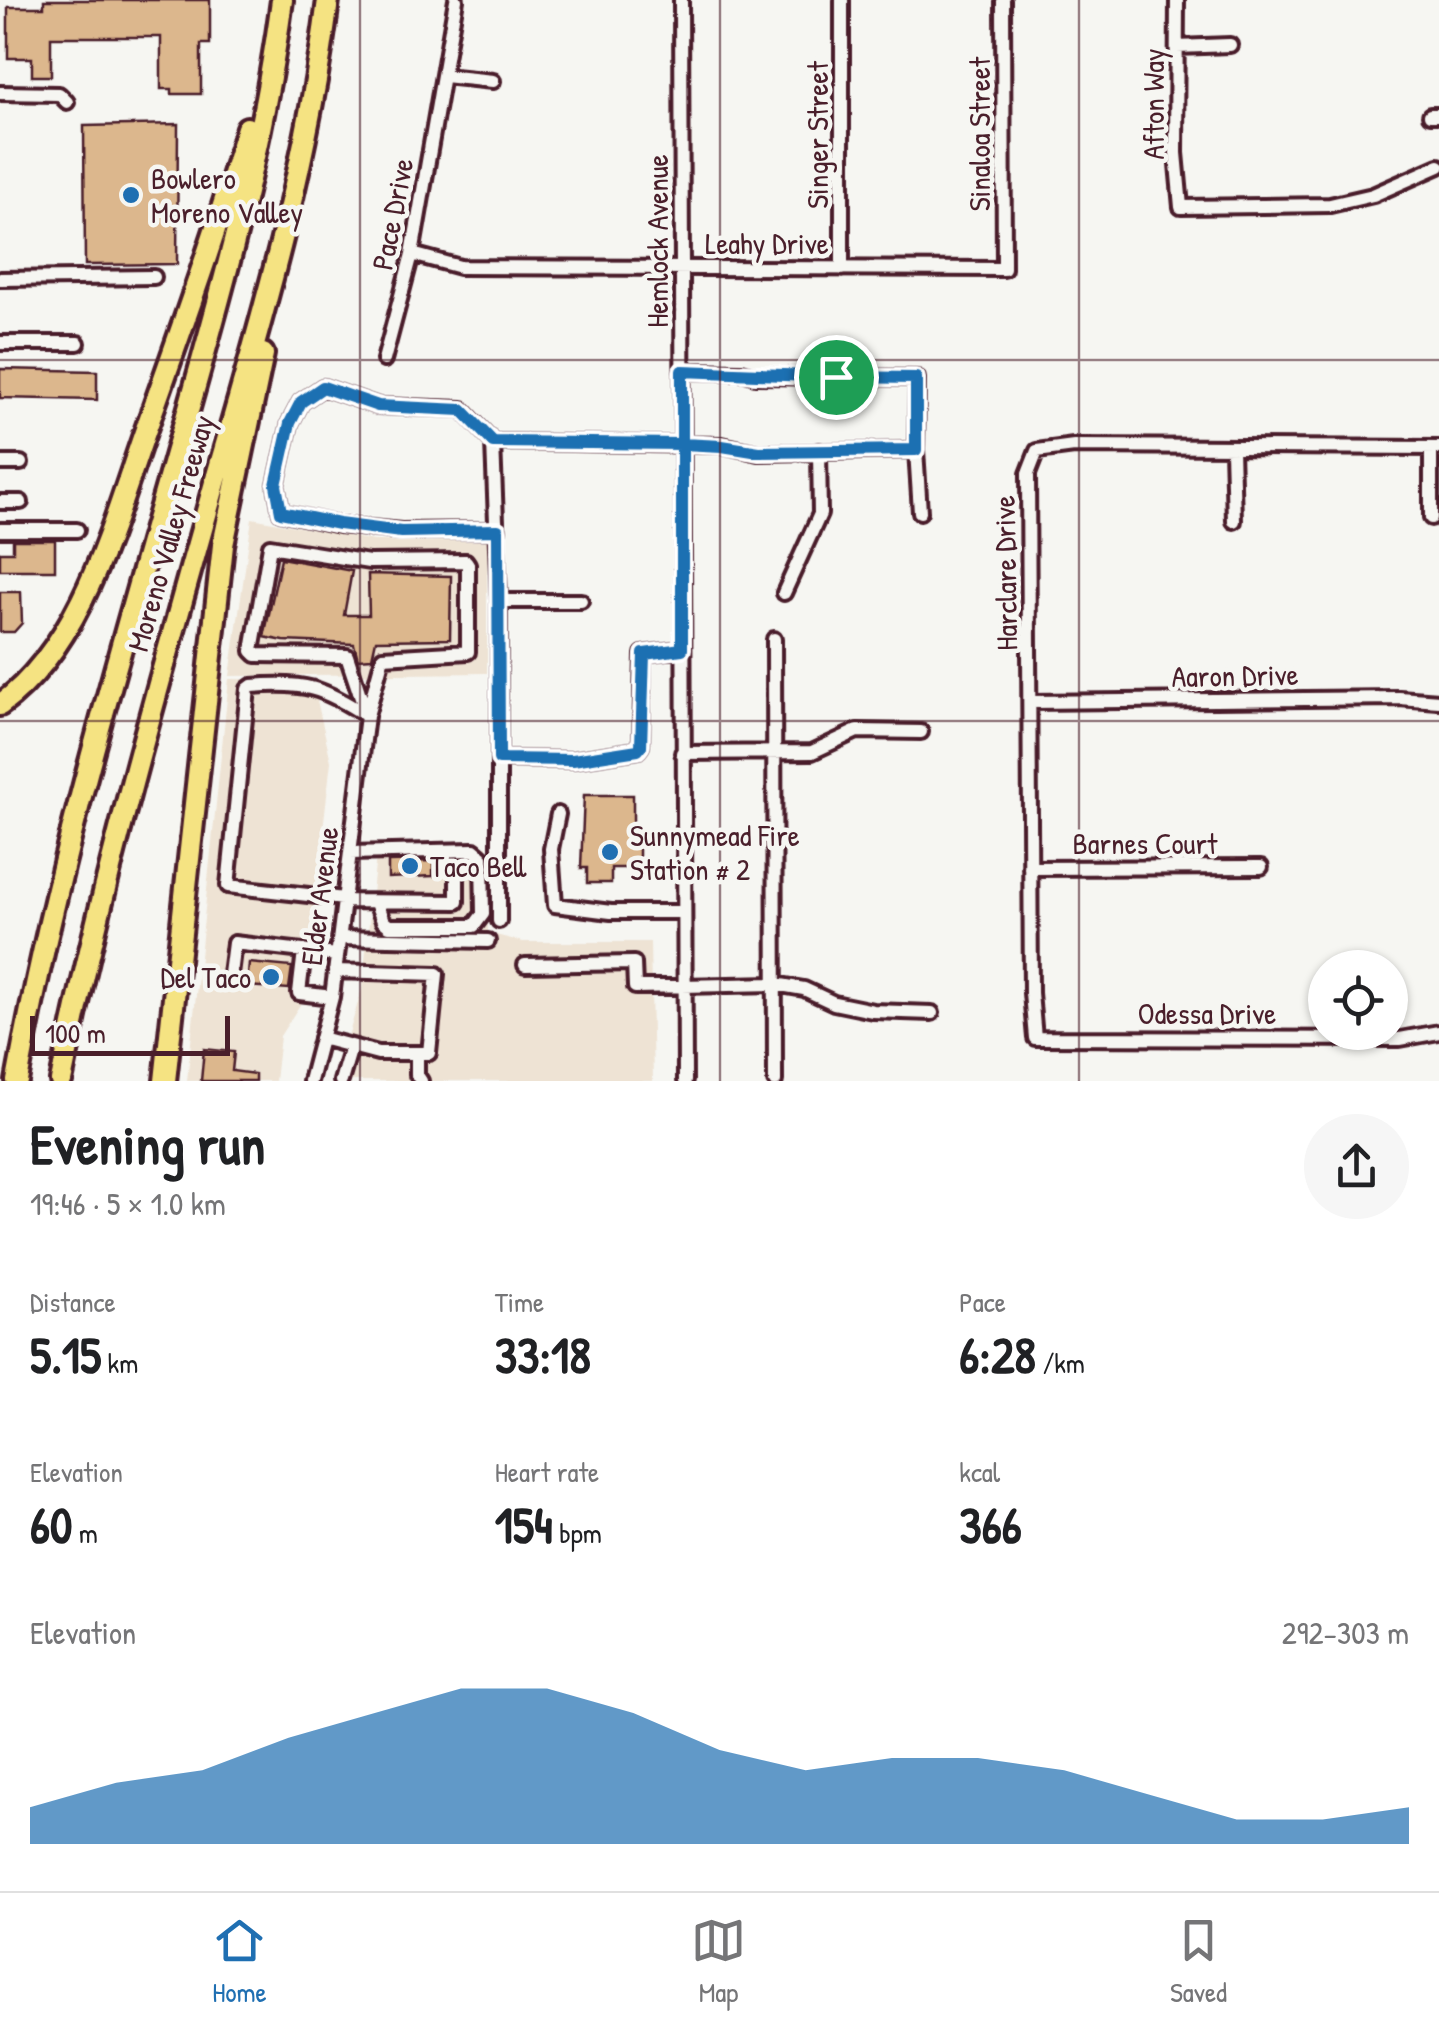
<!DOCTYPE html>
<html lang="en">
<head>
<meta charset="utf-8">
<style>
	:root { --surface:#fff; --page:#f6f6f6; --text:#202124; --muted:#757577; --line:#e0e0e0; --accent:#1f6fb2 }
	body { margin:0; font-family:"Patrick Hand",sans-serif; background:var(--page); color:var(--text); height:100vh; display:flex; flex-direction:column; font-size:38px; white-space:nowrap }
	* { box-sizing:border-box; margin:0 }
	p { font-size:32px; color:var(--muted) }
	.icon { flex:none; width:55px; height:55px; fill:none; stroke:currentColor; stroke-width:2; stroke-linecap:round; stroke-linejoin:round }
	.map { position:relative; height:1081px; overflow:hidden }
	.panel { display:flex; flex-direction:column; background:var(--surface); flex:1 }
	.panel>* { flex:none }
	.tools { position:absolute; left:1308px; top:950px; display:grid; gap:20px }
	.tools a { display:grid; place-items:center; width:100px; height:100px; border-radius:50%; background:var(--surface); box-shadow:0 2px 8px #0004; font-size:50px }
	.scale { position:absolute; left:30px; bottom:25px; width:200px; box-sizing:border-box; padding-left:10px; border:5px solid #4a1f2b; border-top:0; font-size:28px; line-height:35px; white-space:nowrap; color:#4a1f2b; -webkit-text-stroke:8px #f6f6f2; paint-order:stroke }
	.pin { position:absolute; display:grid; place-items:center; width:85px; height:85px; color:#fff; margin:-42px; border:5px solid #fff; border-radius:50%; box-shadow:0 2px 10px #0007 }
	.round { display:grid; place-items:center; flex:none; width:105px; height:105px; border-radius:52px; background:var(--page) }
	.headline { display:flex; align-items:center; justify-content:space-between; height:170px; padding:0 30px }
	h1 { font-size:55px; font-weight:800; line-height:75px }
	.metrics { display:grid; grid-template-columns:repeat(3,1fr); gap:15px; height:170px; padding:10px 30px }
	.metrics div { display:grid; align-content:center }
	.metrics b { font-size:50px; font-weight:800 }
	.metrics small { font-size:28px; font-weight:400 }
	.metrics p { font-size:28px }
	.chart { height:280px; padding:20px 30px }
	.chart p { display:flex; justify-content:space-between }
	.chart svg { width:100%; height:180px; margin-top:10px; fill:var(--accent); opacity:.7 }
	.tabs { display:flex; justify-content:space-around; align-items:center; height:140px; border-top:2px solid var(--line); background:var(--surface); font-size:28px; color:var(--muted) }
	.tabs a { display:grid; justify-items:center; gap:5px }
	.tabs .on { color:var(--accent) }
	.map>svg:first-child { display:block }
	.built { fill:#eee3d4 }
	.building { fill:#dcb78d; stroke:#4a1f2b; stroke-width:2.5 }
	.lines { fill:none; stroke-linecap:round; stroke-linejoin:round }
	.minor-casing { stroke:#4a1f2b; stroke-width:20 }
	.highway-casing { stroke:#4a1f2b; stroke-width:28 }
	.minor { stroke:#f6f6f2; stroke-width:12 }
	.highway { stroke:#f5e382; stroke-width:20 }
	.route-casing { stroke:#fff; stroke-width:20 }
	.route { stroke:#1f6fb2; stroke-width:12 }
	.grid { fill:none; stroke:#4a1f2b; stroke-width:2.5; stroke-opacity:0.55 }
	.poi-dot { fill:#1f6fb2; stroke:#f6f6f2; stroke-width:4 }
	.labels { text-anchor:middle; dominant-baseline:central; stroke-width:9; stroke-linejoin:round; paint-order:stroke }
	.street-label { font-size:30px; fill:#4a1f2b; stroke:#f6f6f2 }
	.poi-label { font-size:30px; fill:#4a1f2b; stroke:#f6f6f2; text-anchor:start }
</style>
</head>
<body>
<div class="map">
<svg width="1439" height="1081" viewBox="0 0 1439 1081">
	<rect width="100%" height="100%" fill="#f6f6f2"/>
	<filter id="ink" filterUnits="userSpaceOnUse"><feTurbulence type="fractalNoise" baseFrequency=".01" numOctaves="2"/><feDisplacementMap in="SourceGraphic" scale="20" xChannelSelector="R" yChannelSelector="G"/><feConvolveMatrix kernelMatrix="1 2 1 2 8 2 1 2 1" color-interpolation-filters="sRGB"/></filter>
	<g filter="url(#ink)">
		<!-- built -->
		<path class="built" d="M252,518L374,541L487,540V673L230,676Z
			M229,679L306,680L316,696L331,761L303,1000L280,1036L275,1081H187Z
			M377,846H487L488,933L523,942H650L653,1081H335L362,989Z"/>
		<!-- building -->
		<path class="building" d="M44,0H210V44H201V94H172V89H161V37H51V76H32V58H8V7H44Z
			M178,124L177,264L85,265L84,126Z
			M0,369L97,371V400L0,398Z
			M13,540H55V570H0V552H13Z
			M281,558L352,571L344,615H369L368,574L451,576L450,639L376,640L372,658L358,659L354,644L284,641L264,637Z
			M0,592H21L22,623L14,632H0Z
			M584,795H633V835L639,836V868H611V883H587V868H581Z
			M433,861V876L388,878V862Z
			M249,963L292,967L289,989L247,986Z
			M204,1049L234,1052L232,1071L255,1074V1081H201Z"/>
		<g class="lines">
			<defs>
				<path id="minor" d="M681,0L685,1081
					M842,0V269
					M1177,0L1176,153L1181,207L1330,205L1373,195L1439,166
					M1177,47L1230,45
					M444,76L493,81
					M0,93L59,94L67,102
					M1430,115H1439
					M412,254L460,267L1004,269L1003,0
					M0,279L154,277
					M0,343H78
					M384,360L412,254L456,0
					M493,442L499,601V921
					M1431,448V518
					M1439,448L1074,446L1037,451L1028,474L1031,993L1035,1038L1400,1039L1439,1032
					M1232,449L1234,521
					M916,450L920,512
					M0,463H21
					M0,502H21
					M0,530H77
					M498,530L401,531L339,525L281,512L276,485L290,423L301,402L323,387L378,406L462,409L493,442L722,445L759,453L916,450L917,378L755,376L742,372L682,371
					M784,593L820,514L819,451
					M499,601H581
					M774,639L775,1081
					M1031,702L1399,698L1439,701
					M682,753L812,752L857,731L921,732
					M499,759L573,760L638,750L641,746L643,654L682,649
					M558,814L551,849L555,905L611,912H684
					M350,853L474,850L482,857L483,914L474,926H389L383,921L376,903
					M1030,868L1261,867
					M344,899L228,886L248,689L252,686C304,681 324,688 367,716
					M344,901L457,902V871
					M340,938L488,941
					M304,951L299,993L332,997
					M525,965L634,963L635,987L775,984L804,989L834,1003L873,1011L932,1013
					M230,974L234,943L337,955
					M321,1038L378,1053H429L437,974L335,971
					M417,1053V1075L421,1081
					M310,1081L332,997L367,716L383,657L468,652V564L466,561L369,562L270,546L252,651L256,655L347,656L367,716
					M341,1081L351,1047"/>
				<path id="highway" d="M0,705C86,642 115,514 150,418C184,322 218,226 247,128
					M17,1081C56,867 118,659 177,450C219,302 262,153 282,0
					M61,1081C103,878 160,679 216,479C261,322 308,163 328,0
					M165,1081L223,545L263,354"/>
			</defs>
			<!-- minor casing -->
			<use href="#minor" class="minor-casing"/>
			<!-- highway casing -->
			<use href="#highway" class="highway-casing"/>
			<!-- minor -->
			<use href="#minor" class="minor"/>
			<!-- highway -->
			<use href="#highway" class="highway"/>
		</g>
	</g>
	<g class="lines" filter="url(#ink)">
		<defs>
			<path id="route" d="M836,377L682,371V444L493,442L462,410L378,406L323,387L301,402L290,423L276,485L281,512L339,524L401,532L498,530L499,759L573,760L638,750L641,746L644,654L682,649V444L722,446L759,452L916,450V378L836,377"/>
		</defs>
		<!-- route casing -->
		<use href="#route" class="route-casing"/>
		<!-- route -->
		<use href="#route" class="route"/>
	</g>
	<!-- grid -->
	<path class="grid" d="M360,0V1081M720,0V1081M1079,0V1081M0,360H1439M0,721H1439"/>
	<!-- markers -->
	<g class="poi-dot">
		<circle cx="131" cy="195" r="10"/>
		<circle cx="610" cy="852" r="10"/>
		<circle cx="410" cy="866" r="10"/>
		<circle cx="271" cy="977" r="10"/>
	</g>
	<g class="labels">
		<!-- street labels -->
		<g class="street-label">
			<text transform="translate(1153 104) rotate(-90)">Afton Way</text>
			<text transform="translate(979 134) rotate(-90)">Sinaloa Street</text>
			<text transform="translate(817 135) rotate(-90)">Singer Street</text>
			<text transform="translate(392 214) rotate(-79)">Pace Drive</text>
			<text transform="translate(657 241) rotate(-90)">Hemlock Avenue</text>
			<text x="767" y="243">Leahy Drive</text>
			<text transform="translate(170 533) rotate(-74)">Moreno Valley Freeway</text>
			<text transform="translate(1005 573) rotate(-91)">Harclare Drive</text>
			<text transform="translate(1235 675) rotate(-1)">Aaron Drive</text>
			<text x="1145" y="843">Barnes Court</text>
			<text transform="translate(319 896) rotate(-83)">Elder Avenue</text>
			<text x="1207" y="1013">Odessa Drive</text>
		</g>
		<!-- poi labels -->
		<g class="poi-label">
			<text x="151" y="178">Bowlero<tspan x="151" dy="34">Moreno Valley</tspan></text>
			<text x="630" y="835">Sunnymead Fire<tspan x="630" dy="34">Station # 2</tspan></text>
			<text x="430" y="866">Taco Bell</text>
			<text x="251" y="977" text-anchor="end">Del Taco</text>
		</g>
	</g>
</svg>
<div class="tools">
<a><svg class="icon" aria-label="locate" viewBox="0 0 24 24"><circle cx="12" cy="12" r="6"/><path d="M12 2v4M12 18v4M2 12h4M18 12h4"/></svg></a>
</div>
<div class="scale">100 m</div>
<div class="pin" style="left:836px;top:377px;background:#1e9e55"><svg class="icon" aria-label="arrive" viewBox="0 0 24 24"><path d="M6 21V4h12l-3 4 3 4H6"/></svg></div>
</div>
<section class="panel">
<div class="headline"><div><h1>Evening run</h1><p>19:46 · 5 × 1.0 km</p></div><a class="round"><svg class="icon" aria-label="share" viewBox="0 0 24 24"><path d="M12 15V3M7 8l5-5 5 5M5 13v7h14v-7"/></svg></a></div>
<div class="metrics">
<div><p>Distance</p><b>5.15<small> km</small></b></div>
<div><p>Time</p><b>33:18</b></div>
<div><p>Pace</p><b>6:28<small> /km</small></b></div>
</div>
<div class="metrics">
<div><p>Elevation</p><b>60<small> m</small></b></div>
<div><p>Heart rate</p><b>154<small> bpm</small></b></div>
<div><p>kcal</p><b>366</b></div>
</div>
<div class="chart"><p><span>Elevation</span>292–303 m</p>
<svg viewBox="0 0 160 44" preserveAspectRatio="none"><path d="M0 44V35L10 29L20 26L30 18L40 12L50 6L60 6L70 12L80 21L90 26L100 23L110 23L120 26L130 32L140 38L150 38L160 35V44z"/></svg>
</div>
</section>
<nav class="tabs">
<a class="on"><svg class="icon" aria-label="home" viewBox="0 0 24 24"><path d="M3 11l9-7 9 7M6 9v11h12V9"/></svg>Home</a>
<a><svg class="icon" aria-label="map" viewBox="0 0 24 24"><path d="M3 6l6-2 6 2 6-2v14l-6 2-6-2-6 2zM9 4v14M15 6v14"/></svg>Map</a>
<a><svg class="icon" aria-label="saved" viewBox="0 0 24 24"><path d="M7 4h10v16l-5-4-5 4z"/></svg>Saved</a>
</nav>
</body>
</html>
